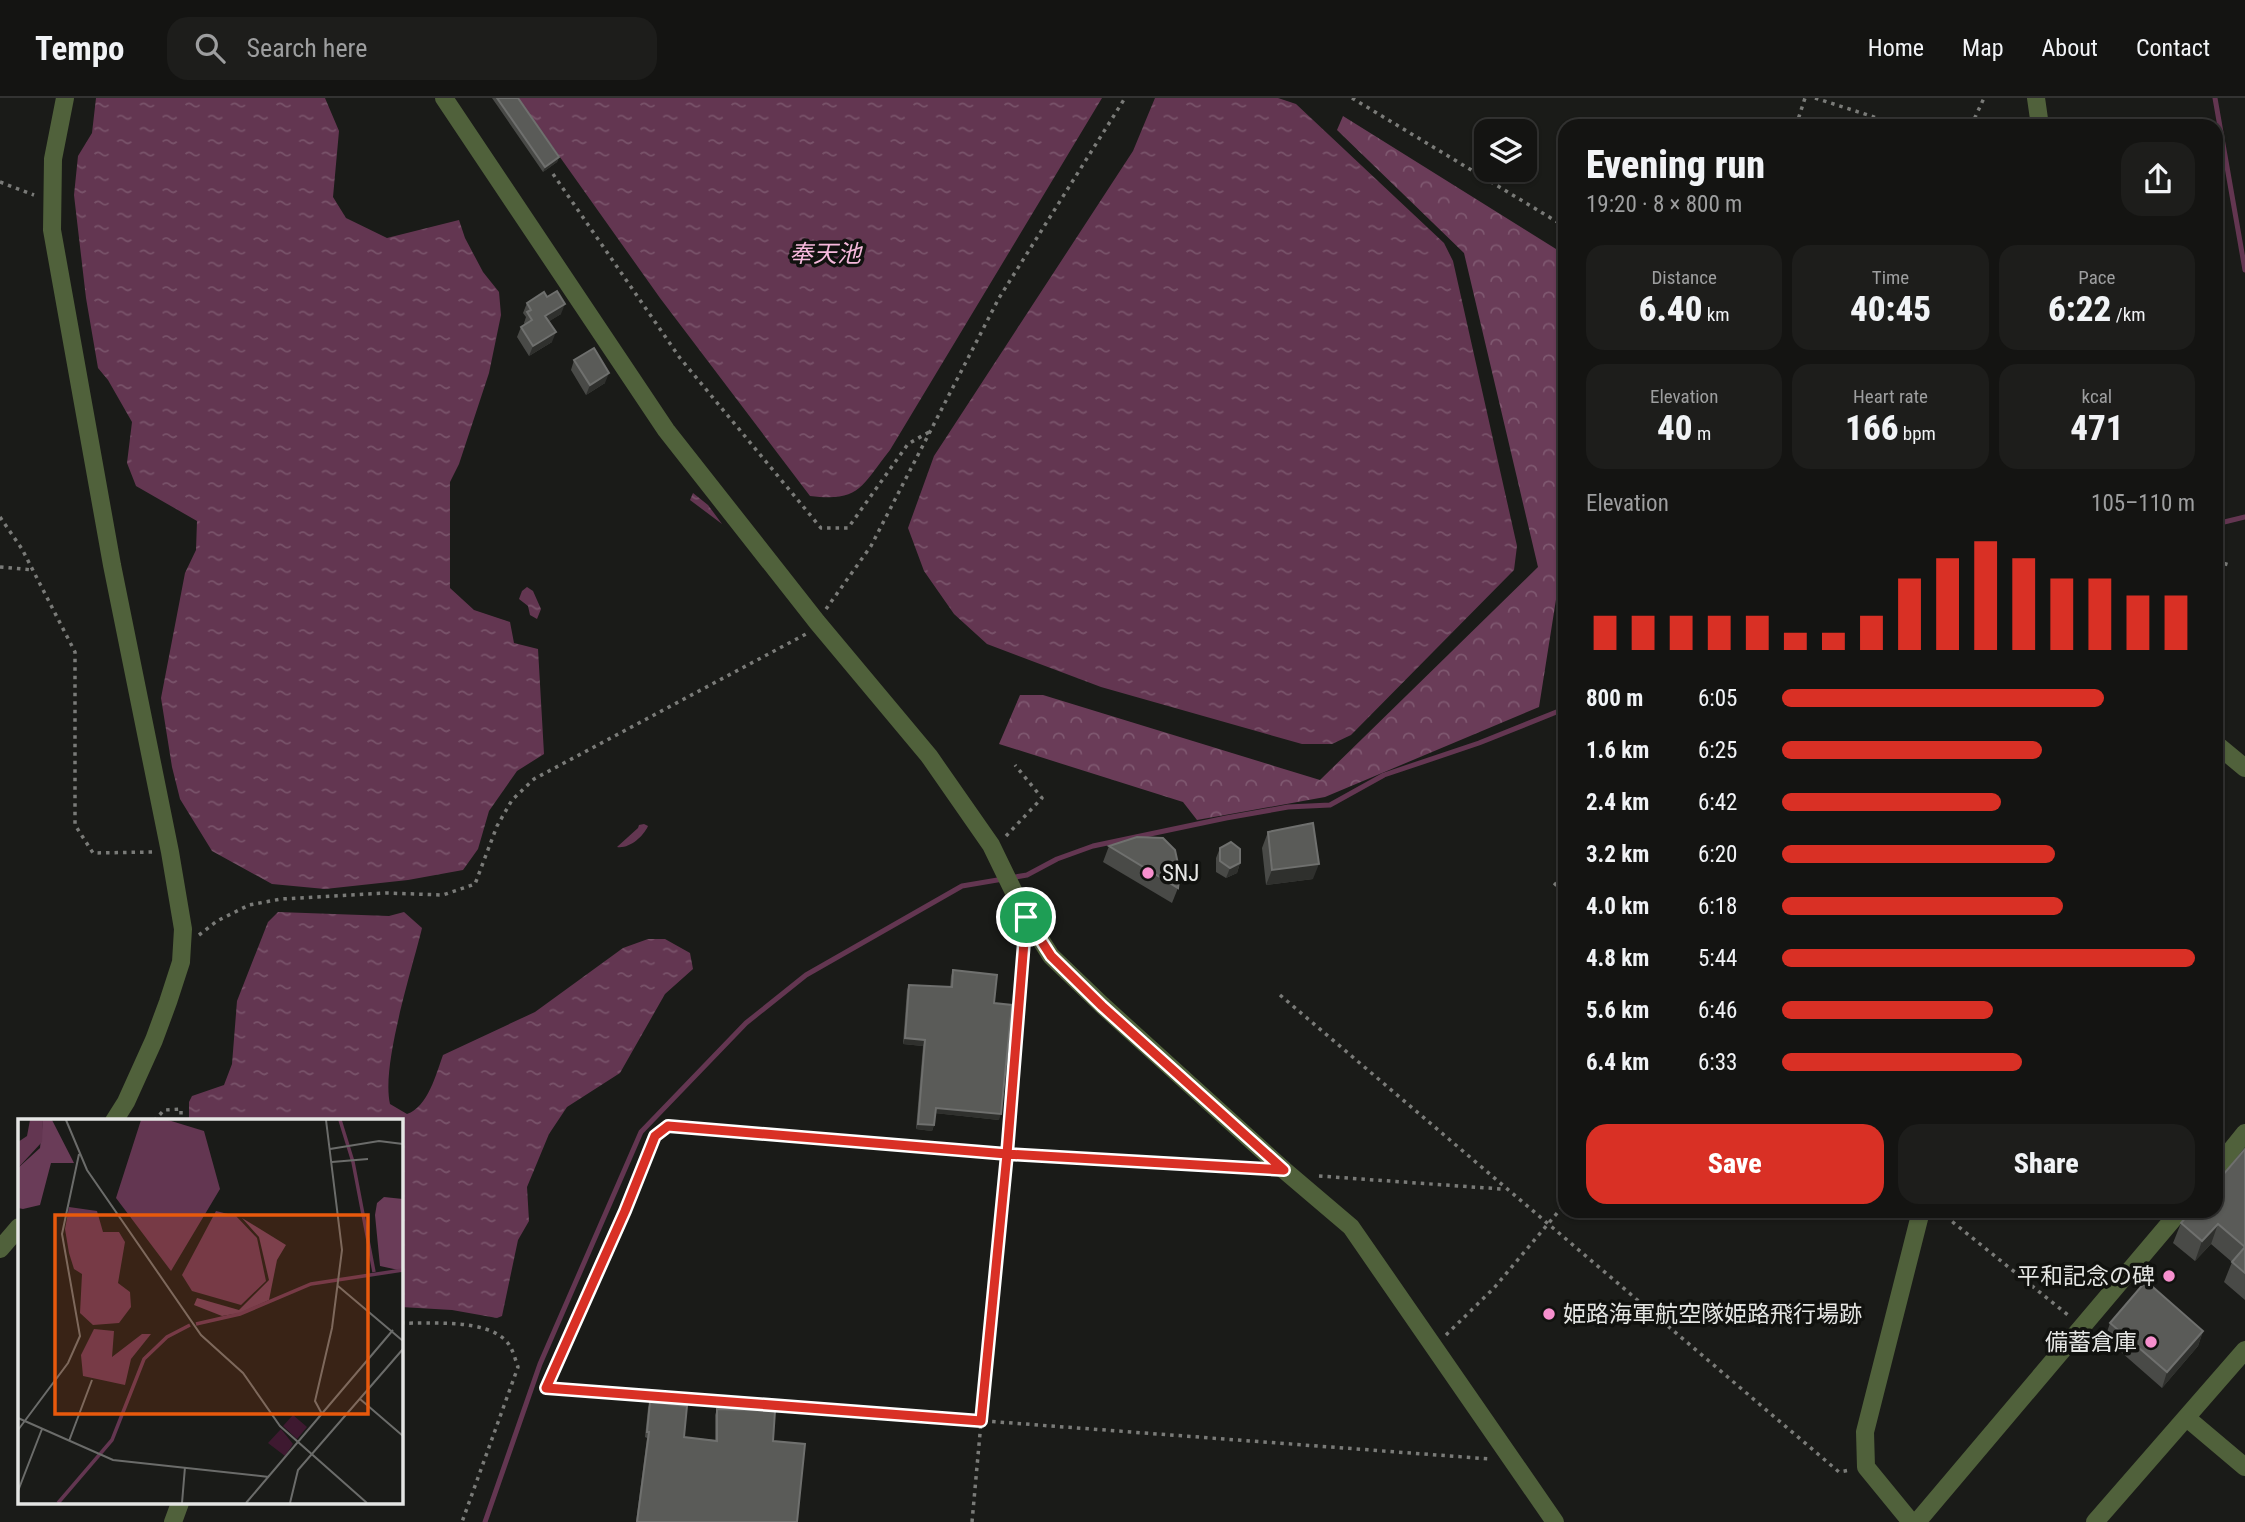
<!DOCTYPE html>
<html lang="en">
<head>
<meta charset="utf-8">
<style>
	:root { --surface:#141412; --page:#1d1d1b; --text:#f1f3f6; --muted:#9d9e9f; --line:#333332; --accent:#d93025 }
	body { margin:0; font-family:"Roboto Condensed","Noto Sans JP",sans-serif; background:var(--page); color:var(--text); height:100vh; display:flex; flex-direction:column; font-size:26px; white-space:nowrap }
	* { box-sizing:border-box; margin:0 }
	p { font-size:23px; color:var(--muted) }
	.icon { flex:none; width:38px; height:38px; fill:none; stroke:currentColor; stroke-width:2; stroke-linecap:round; stroke-linejoin:round }
	.map { position:relative; flex:1; overflow:hidden }
	.panel { position:absolute; left:1558px; top:21px; width:665px; height:1099px; display:flex; flex-direction:column; background:var(--surface); border-radius:21px; box-shadow:0 2px 5px #0004,0 0 0 2px var(--line) }
	.panel>* { flex:none }
	.fabs { position:absolute; left:1474px; top:21px; display:grid; gap:14px }
	.fabs a { display:grid; place-items:center; width:63px; height:63px; border-radius:14px; background:var(--surface); box-shadow:0 2px 5px #0004,0 0 0 2px var(--line); font-size:35px }
	.pin { position:absolute; display:grid; place-items:center; width:60px; height:60px; color:#fff; margin:-30px; border:4px solid #fff; border-radius:50%; box-shadow:0 2px 7px #0007 }
	.round { display:grid; place-items:center; flex:none; width:74px; height:74px; border-radius:21px; background:var(--page) }
	.summary { display:flex; align-items:center; justify-content:space-between; height:119px; padding:0 28px }
	h1 { font-size:38px; font-weight:800; line-height:52px }
	.figures { display:grid; grid-template-columns:repeat(3,1fr); gap:10px; height:119px; padding:7px 28px }
	.figures div { display:grid; align-content:center; border-radius:18px; background:var(--page); text-align:center }
	.figures b { font-size:35px; font-weight:800 }
	.figures small { font-size:19px; font-weight:400 }
	.figures p { font-size:19px }
	.chart { height:196px; padding:14px 28px }
	.chart p { display:flex; justify-content:space-between }
	.chart svg { width:100%; height:126px; margin-top:7px; stroke:var(--accent); stroke-width:6 }
	.button { display:flex; gap:14px; margin-top:auto; padding:14px 28px }
	.button a { flex:1; height:80px; border-radius:21px; background:var(--accent); color:#fff; font-size:28px; font-weight:800; line-height:80px; text-align:center }
	.button a+a { background:var(--page); color:var(--text) }
	ul { padding:0 28px; list-style:none; font-size:23px }
	li { display:grid; grid-template-columns:112px 84px 1fr; align-items:center; height:52px }
	li i { height:18px; border-radius:9px; background:var(--accent) }
	header { display:flex; align-items:center; gap:42px; box-sizing:border-box; height:98px; padding:0 35px; background:var(--surface); border-bottom:2px solid var(--line) }
	header strong { font-size:33px }
	nav { display:flex; gap:38px; margin-inline-start:auto; font-size:24px }
	.search { width:490px; height:63px; background:var(--page); display:flex; align-items:center; gap:18px; box-sizing:border-box; padding:0 24px; border-radius:21px; color:var(--muted); font-size:26px }
	.map>svg:first-child { display:block }
	.forest { fill:url(#forest-crowns) }
	.water { fill:url(#water-ripples) }
	.lines { fill:none; stroke-linecap:round; stroke-linejoin:round }
	.stream { stroke:#633651; stroke-width:5 }
	.path { stroke:#7a7b78; stroke-width:3.5; stroke-dasharray:3.5 5; stroke-linecap:butt }
	.minor { stroke:#50613b; stroke-width:18 }
	.wall { fill:#494a47 }
	.shaded-wall { fill:#2f302d }
	.building { fill:#5a5b58; stroke:#6f706e; stroke-width:2 }
	.route-casing { stroke:#fff; stroke-width:14 }
	.route { stroke:#d93025; stroke-width:9 }
	.poi-dot { fill:#f790ce; stroke:#11120f; stroke-width:2.5 }
	.labels { text-anchor:middle; dominant-baseline:central; stroke-width:7; stroke-linejoin:round; paint-order:stroke }
	.poi-label { font-size:23px; fill:#e5e6e4; stroke:#11120f; text-anchor:start }
	.water-label { font-size:24px; font-style:italic; fill:#f6b9dc; stroke:#11120f }
	.inset-river { fill:none; stroke:#633651; stroke-width:3.5 }
	.inset-road { fill:none; stroke:#6b6c6a; stroke-width:2 }
	.view { fill:#e8590c; fill-opacity:0.15; stroke:#e8590c; stroke-width:3.5 }
	.inset-edge { fill:none; stroke:#e5e6e4; stroke-width:3.5 }
</style>
</head>
<body>
<header>
<strong>Tempo</strong>
<div class="search"><svg class="icon" aria-label="search" viewBox="0 0 24 24"><circle cx="10" cy="10" r="6"/><path d="M15 15l6 6"/></svg>Search here</div>
<nav><a>Home</a><a>Map</a><a>About</a><a>Contact</a></nav>
</header>
<div class="map">
<svg width="2245" height="1424" viewBox="0 0 2245 1424">
	<defs>
		<pattern id="forest-crowns" width="20" height="18" patternUnits="userSpaceOnUse" patternTransform="scale(1.75)"><rect width="20" height="18" fill="#6a3c58"/><path d="M2 6a3 3 0 1 1 6 0M12 15a3 3 0 1 1 6 0" fill="none" stroke="#7f5870"/></pattern>
		<pattern id="water-ripples" width="26" height="14" patternUnits="userSpaceOnUse" patternTransform="scale(1.75)"><rect width="26" height="14" fill="#633651"/><path d="M2 4q2-2 4 0t4 0M15 11q2-2 4 0t4 0" fill="none" stroke="#79536a"/></pattern>
	</defs>
	<rect width="100%" height="100%" fill="#1a1b18"/>
	<!-- forest -->
	<path class="forest" d="M1343,18L1564,156V451L1539,609L1325,699L1197,722L1183,704L999,646L1020,597H1043L1320,682L1538,469L1464,155L1337,32Z"/>
	<!-- water -->
	<path class="water" d="M96,0H325L339,33L333,99L346,120L387,140L459,122L465,140L483,174L499,194L501,217L489,275L459,366L450,384V490L474,512L510,524L514,545L538,551L544,656L517,673L489,713L478,751L463,772L408,782L325,791L272,786L212,753L180,701L172,669L161,600L185,475L196,452L197,423L136,388L127,365L132,324L108,282L98,270L86,200L74,97L78,58L92,35Z
		M518,0H1102L890,352C861,388 861,404 810,398L660,200Z
		M1155,0H1278L1296,6L1444,145L1453,163L1517,448L1514,472L1351,637L1332,646H1302L1101,589L987,546L954,516L924,473L908,430L934,358L1133,53Z
		M693,395L708,407L722,426L690,402Z
		M527,489L533,493L541,511L537,521L530,517L528,508L519,501L522,493Z
		M644,726L648,728C643,739 629,751 617,749L638,730L639,727Z
		M278,814L389,818L404,814L422,830C412,872 381,967 390,1006L407,1016C428,1009 436,976 443,957L535,914L623,850L648,841H665L690,855L693,871L665,896L620,975L567,1009L549,1036L527,1089L529,1123L518,1142L502,1218L497,1220L452,1212L401,1209V1023H189V1004L192,998L224,987L232,966L237,903L268,824Z"/>
	<g class="lines">
		<!-- stream -->
		<path class="stream" d="M2215,0L2245,172
			M2216,426L2245,419
			M485,1424L540,1266L641,1034L746,925L806,877L962,788L1027,777L1057,761L1093,748L1226,720L1288,709L1330,707L1384,677L1479,645L1564,611"/>
		<!-- path -->
		<path class="path" d="M1352,0L1564,128
			M1815,0L1902,28
			M1796,28L1805,0
			M1971,28L1984,0
			M553,76L680,260L821,430H848L908,346L929,334
			M0,84L34,97
			M0,419L22,451L75,554V727L93,755L154,754
			M2216,463L2229,467
			M0,469L33,472
			M826,511L871,448L999,200L1125,0
			M1006,738L1042,700L1015,667
			M1554,785L1564,794
			M199,837L217,823L249,807L281,801L386,795L443,797L475,786L497,728L512,702L534,681L806,536
			M1280,897L1839,1374L1850,1372
			M2216,1002L2224,1009
			M154,1023L164,1012L181,1011V1023
			M1254,1071L1007,1056L668,1028L655,1038L625,1113L546,1290L1490,1361
			M1319,1078L1501,1091L1504,1088
			M1939,1113L2068,1217
			M401,1225C430,1226 486,1220 507,1244C513,1251 515,1261 518,1269L462,1424
			M1446,1237L1494,1190L1564,1107
			M972,1424L1024,849"/>
		<!-- minor -->
		<path class="minor" d="M65,0L53,61L52,132L112,467L170,754L183,831L181,864L168,904L154,942L126,1004L114,1023
			M444,0L666,332L817,524L929,658L991,747L1026,819L1051,858L1102,907L1284,1072L1351,1129L1555,1424
			M2036,0L2040,28
			M2216,646L2245,670
			M2216,1071L2245,1035
			M0,1151L19,1129
			M2187,1320L2245,1369
			M173,1424L180,1405
			M1911,1424L1866,1369L1865,1334L1921,1113
			M1917,1424L2180,1113
			M2095,1424L2245,1252"/>
	</g>
	<!-- wall -->
	<path class="wall" d="M492,0H518L559,59L557,64L543,74Z
		M527,205L561,216L549,223L552,244L529,258L517,239L521,229L525,227L524,225L526,219L523,215Z
		M574,262L605,285L586,297L571,272Z
		M1268,734L1313,781L1266,787L1262,750Z
		M1109,748L1178,790L1172,805L1103,764Z
		M1220,750L1240,765L1237,775L1226,780L1216,774V760Z
		M953,872L994,905L999,1022L935,1015L934,1027L932,1033L916,1031L923,948L903,946L907,892L909,887L950,889L951,878Z
		M2245,1051V1202L2224,1184L2232,1164L2211,1146L2195,1163L2173,1145L2181,1125Z
		M2110,1225L2203,1233L2198,1248L2162,1290L2105,1240Z
		M650,1304L684,1339L715,1342V1317L717,1311L773,1343L797,1424H636L647,1340L645,1339L648,1310Z"/>
	<!-- shaded-wall -->
	<path class="shaded-wall" d="M559,59L557,64L543,74L545,69Z
		M565,206L561,216L542,228L545,218Z
		M556,234L552,244L529,258L533,248Z
		M609,275L605,285L586,297L590,287Z
		M1240,765L1237,775L1226,780L1230,770Z
		M1319,766L1313,781L1266,787L1272,772Z
		M905,940L925,942L923,948L903,946Z
		M936,1010L1001,1016L999,1022L934,1015Z
		M918,1026L934,1027L932,1033L916,1031Z
		M2218,1126L2211,1146L2195,1163L2202,1143Z
		M2203,1233L2198,1248L2162,1290L2167,1274Z"/>
	<!-- building -->
	<path class="building" d="M497,0H518L559,59L545,69Z
		M557,193L565,206L545,218L556,234L533,248L521,229L532,222L527,214L531,212L527,205L544,194L547,199Z
		M594,250L609,275L590,287L574,262Z
		M1313,725L1319,766L1272,772L1268,734Z
		M1137,739L1163,740L1175,752L1180,775L1178,790L1109,748Z
		M1231,744L1240,751V765L1230,770L1220,763V750Z
		M953,872L997,877L994,905L1012,907L1001,1016L936,1010L934,1027L918,1026L925,942L905,940L909,887L952,889Z
		M2245,1051V1175L2232,1164L2245,1149L2218,1126L2202,1143L2181,1125L2191,1113H2216V1085Z
		M2146,1183L2203,1233L2167,1274L2110,1225Z
		M650,1304L687,1308L684,1339L717,1343V1311L775,1313L773,1343L805,1346L797,1424H637L649,1334H647Z"/>
	<g class="lines">
		<defs>
			<path id="route" d="M1026,819L1007,1056L981,1323L546,1290L625,1113L655,1038L668,1028L1007,1056L1284,1072L1102,908L1051,858L1026,819"/>
		</defs>
		<!-- route casing -->
		<use href="#route" class="route-casing"/>
		<!-- route -->
		<use href="#route" class="route"/>
	</g>
	<!-- markers -->
	<g class="poi-dot">
		<circle cx="1148" cy="775" r="7"/>
		<circle cx="2169" cy="1178" r="7"/>
		<circle cx="1549" cy="1216" r="7"/>
		<circle cx="2151" cy="1244" r="7"/>
	</g>
	<g class="labels">
		<!-- poi labels -->
		<g class="poi-label">
			<text x="1162" y="775">SNJ</text>
			<text x="2155" y="1178" text-anchor="end">平和記念の碑</text>
			<text x="1563" y="1216">姫路海軍航空隊姫路飛行場跡</text>
			<text x="2137" y="1244" text-anchor="end">備蓄倉庫</text>
		</g>
		<!-- water labels -->
		<g class="water-label">
			<text x="825" y="156">奉天池</text>
		</g>
	</g>
	<!-- overview -->
	<g transform="translate(18 1021)">
		<rect width="385" height="385" fill="#1a1b18"/>
		<path d="M275,296L289,308L279,320L265,307ZM263,310L275,325L267,337L250,324Z" fill="#3e1930"/>
		<path d="M25,1H34L56,44H33L22,86L5,90L0,89V49L22,29ZM366,78L385,80V152L362,147L357,96L359,84ZM224,99L268,126L259,141L251,181L222,194L204,197L176,186L179,179L221,191L251,161L241,118Z" fill="#6a3c58"/>
		<path d="M12,1H25L24,23L0,49V23L9,17ZM123,1H150L186,12L202,70L153,152L98,79ZM51,88L79,92L85,113H101L107,123L100,164L112,173L113,188L101,204L75,206L62,194L64,155L56,150L51,134L47,110ZM198,92L218,97L239,119L248,162L223,186L174,172L164,156ZM76,210L96,212L94,238L124,215H133L113,240L107,266L65,257L63,236Z" fill="#633651"/>
		<path class="inset-river" d="M322,1L335,43L356,153M178,205L222,195L293,165L385,151M40,384L94,321L126,240L149,218L172,206"/>
		<path class="inset-road" d="M48,1L69,51L183,216L225,254L262,307L349,384M312,30L361,22L385,25M314,43L350,40M320,167L385,222M342,280L385,317M304,295L297,282L314,209L324,131L308,1M0,299L95,341L251,358M0,311L50,244L62,217L44,115L61,35M51,322L74,261M0,372L24,310M164,384L167,348M228,384L375,211M272,384L280,351L385,230"/>
		<path class="view" d="M37,96H350V295H37Z"/>
		<rect width="385" height="385" class="inset-edge"/>
	</g>
</svg>
<div class="fabs">
<a><svg class="icon" aria-label="layers" viewBox="0 0 24 24"><path d="M12 4l9 5-9 5-9-5zM3 14l9 5 9-5"/></svg></a>
</div>
<div class="pin" style="left:1026px;top:819px;background:#1e9e55"><svg class="icon" aria-label="arrive" viewBox="0 0 24 24"><path d="M6 21V4h12l-3 4 3 4H6"/></svg></div>
<section class="panel">
<div class="summary"><div><h1>Evening run</h1><p>19:20 · 8 × 800 m</p></div><a class="round"><svg class="icon" aria-label="share" viewBox="0 0 24 24"><path d="M12 15V3M7 8l5-5 5 5M5 13v7h14v-7"/></svg></a></div>
<div class="figures">
<div><p>Distance</p><b>6.40<small> km</small></b></div>
<div><p>Time</p><b>40:45</b></div>
<div><p>Pace</p><b>6:22<small> /km</small></b></div>
</div>
<div class="figures">
<div><p>Elevation</p><b>40<small> m</small></b></div>
<div><p>Heart rate</p><b>166<small> bpm</small></b></div>
<div><p>kcal</p><b>471</b></div>
</div>
<div class="chart"><p><span>Elevation</span>105–110 m</p>
<svg viewBox="0 0 160 44" preserveAspectRatio="none"><path d="M5 44V32M15 44V32M25 44V32M35 44V32M45 44V32M55 44V38M65 44V38M75 44V32M85 44V19M95 44V12M105 44V6M115 44V12M125 44V19M135 44V19M145 44V25M155 44V25"/></svg>
</div>
<ul>
<li><b>800 m</b>6:05<i style="width:78%"></i></li>
<li><b>1.6 km</b>6:25<i style="width:63%"></i></li>
<li><b>2.4 km</b>6:42<i style="width:53%"></i></li>
<li><b>3.2 km</b>6:20<i style="width:66%"></i></li>
<li><b>4.0 km</b>6:18<i style="width:68%"></i></li>
<li><b>4.8 km</b>5:44<i style="width:100%"></i></li>
<li><b>5.6 km</b>6:46<i style="width:51%"></i></li>
<li><b>6.4 km</b>6:33<i style="width:58%"></i></li>
</ul>
<div class="button"><a>Save</a><a>Share</a></div>
</section>
</div>
</body>
</html>
